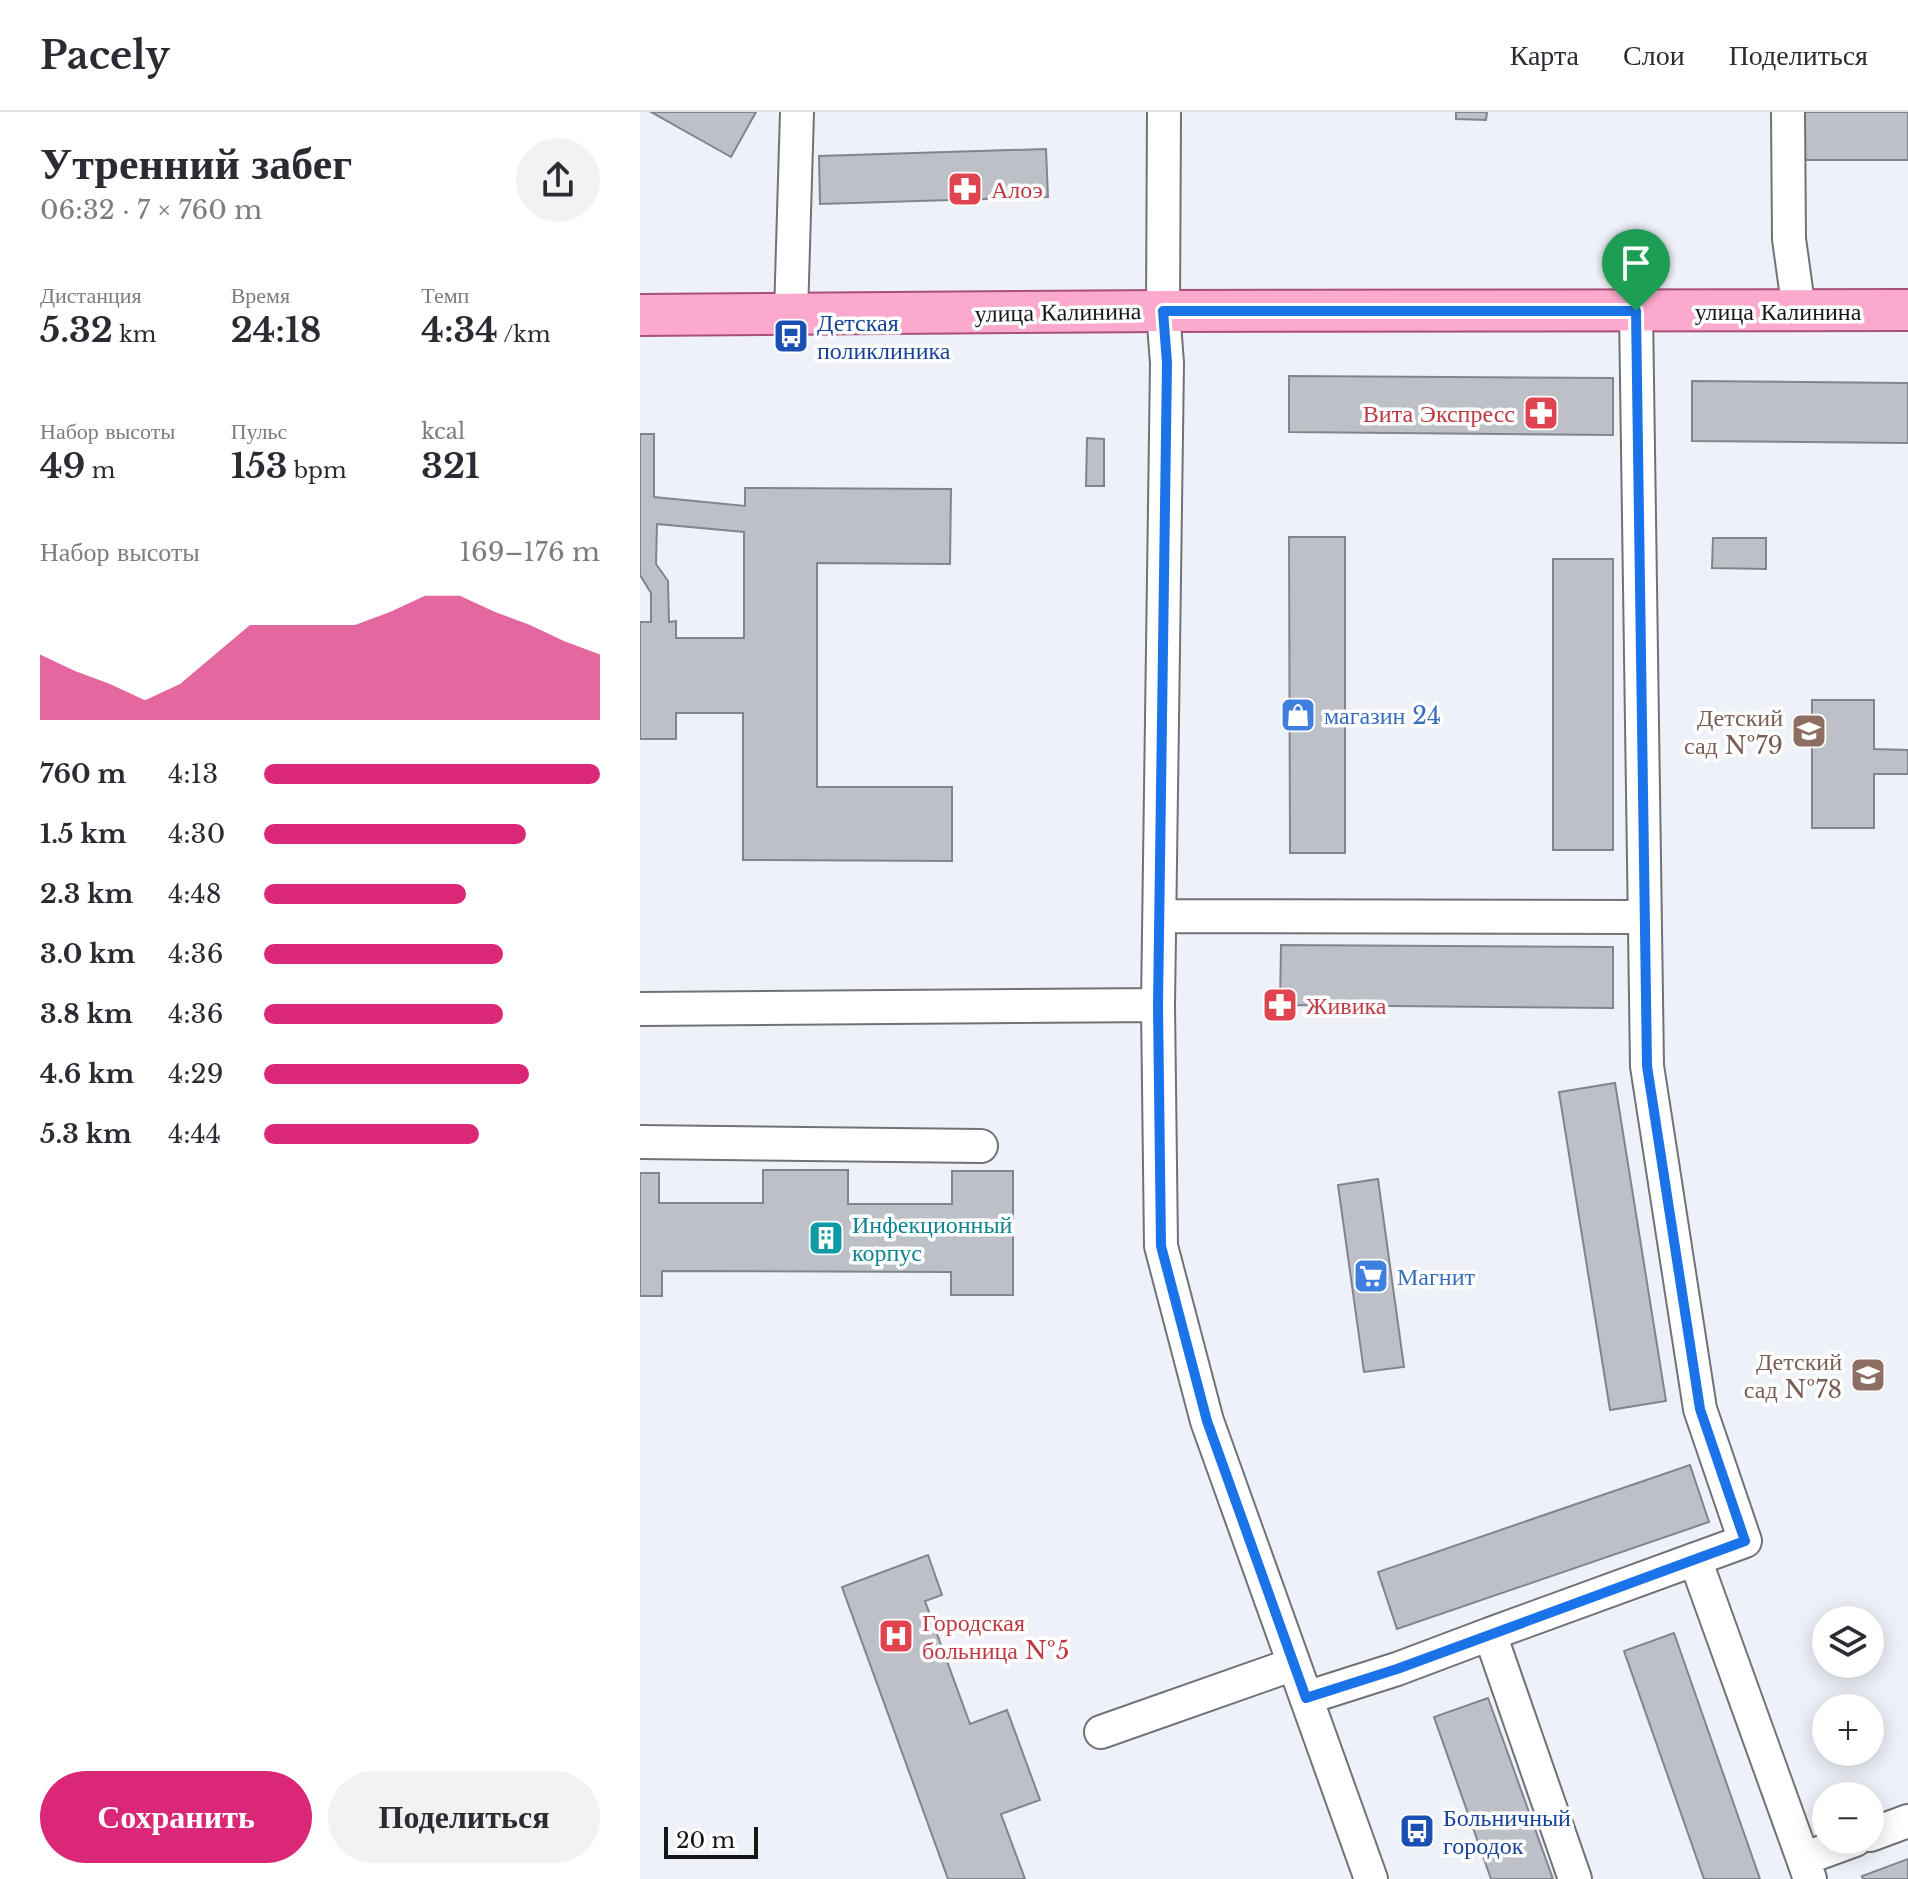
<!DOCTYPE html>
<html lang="ru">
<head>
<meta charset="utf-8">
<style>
	:root { --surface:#fff; --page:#f2f2f3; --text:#2b2b33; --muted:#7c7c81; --line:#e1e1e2; --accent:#db2777 }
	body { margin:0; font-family:"Libre Baskerville",serif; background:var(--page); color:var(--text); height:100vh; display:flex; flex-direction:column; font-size:30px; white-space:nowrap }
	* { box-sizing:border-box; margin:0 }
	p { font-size:26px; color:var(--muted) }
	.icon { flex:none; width:44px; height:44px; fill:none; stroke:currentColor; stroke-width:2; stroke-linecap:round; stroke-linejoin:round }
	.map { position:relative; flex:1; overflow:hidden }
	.sheet { display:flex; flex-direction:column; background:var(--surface); width:640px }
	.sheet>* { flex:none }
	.fabs { position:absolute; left:1172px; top:1494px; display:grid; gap:16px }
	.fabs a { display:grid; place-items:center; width:72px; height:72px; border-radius:50%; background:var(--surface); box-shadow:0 4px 20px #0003; font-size:40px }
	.scale { position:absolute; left:24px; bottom:20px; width:94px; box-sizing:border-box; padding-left:8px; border:4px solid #151618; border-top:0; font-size:22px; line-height:28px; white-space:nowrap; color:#151618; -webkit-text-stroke:6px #fff; paint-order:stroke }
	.pin { position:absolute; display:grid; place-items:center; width:68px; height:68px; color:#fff; margin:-82px -34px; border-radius:50% 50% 50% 0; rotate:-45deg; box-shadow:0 0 8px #0007 }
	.pin .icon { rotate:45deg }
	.round { display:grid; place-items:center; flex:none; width:84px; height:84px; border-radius:42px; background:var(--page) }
	.overview { display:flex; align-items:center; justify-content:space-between; height:136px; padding:0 40px }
	h1 { font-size:44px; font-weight:800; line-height:60px }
	.stats { display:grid; grid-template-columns:repeat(3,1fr); gap:12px; height:136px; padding:8px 40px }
	.stats div { display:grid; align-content:center }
	.stats b { font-size:34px; font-weight:800 }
	.stats small { font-size:22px; font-weight:400 }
	.stats p { font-size:22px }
	.chart { height:224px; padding:16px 40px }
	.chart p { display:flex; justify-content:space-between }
	.chart svg { width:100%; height:144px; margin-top:8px; fill:var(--accent); opacity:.7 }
	.button { display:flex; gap:16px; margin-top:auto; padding:16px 40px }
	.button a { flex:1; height:92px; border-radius:48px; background:var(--accent); color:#fff; font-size:32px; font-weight:800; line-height:92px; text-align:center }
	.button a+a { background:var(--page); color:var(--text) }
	ul { padding:0 40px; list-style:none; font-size:26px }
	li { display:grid; grid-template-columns:128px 96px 1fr; align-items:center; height:60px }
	li i { height:20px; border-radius:10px; background:var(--accent) }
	header { display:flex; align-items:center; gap:48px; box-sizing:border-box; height:112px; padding:0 40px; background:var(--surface); border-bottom:2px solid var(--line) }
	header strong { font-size:38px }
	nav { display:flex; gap:44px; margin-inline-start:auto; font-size:28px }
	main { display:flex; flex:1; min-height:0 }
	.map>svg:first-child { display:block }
	.building { fill:#bdc0c7; stroke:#82858b; stroke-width:2; fill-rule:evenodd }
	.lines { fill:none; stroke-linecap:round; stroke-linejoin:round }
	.minor-casing { stroke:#707278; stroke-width:36 }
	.major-casing { stroke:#a95078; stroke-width:44 }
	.minor { stroke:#fff; stroke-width:32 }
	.major { stroke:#fba9cd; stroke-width:40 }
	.route-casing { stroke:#fff; stroke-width:16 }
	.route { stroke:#1a73e8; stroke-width:10 }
	.labels { text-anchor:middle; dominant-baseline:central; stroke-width:7; stroke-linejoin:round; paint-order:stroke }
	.health-label { font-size:24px; fill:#be3a42; stroke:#fff; text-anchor:start }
	.street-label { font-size:24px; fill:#151618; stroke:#fff }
	.transit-label { font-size:24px; fill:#164399; stroke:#fff; text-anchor:start }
	.shop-label { font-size:24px; fill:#366cbe; stroke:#fff; text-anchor:start }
	.education-label { font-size:24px; fill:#785e54; stroke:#fff; text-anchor:end }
	.culture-label { font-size:24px; fill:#0d838f; stroke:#fff; text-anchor:start }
</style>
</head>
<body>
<header>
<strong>Pacely</strong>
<nav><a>Карта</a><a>Слои</a><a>Поделиться</a></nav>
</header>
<main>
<section class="sheet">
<div class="overview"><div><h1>Утренний забег</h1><p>06:32 · 7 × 760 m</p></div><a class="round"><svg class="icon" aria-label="share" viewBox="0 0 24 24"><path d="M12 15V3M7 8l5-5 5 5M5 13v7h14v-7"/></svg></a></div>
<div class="stats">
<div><p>Дистанция</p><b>5.32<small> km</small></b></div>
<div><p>Время</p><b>24:18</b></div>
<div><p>Темп</p><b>4:34<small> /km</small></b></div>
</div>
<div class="stats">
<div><p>Набор высоты</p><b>49<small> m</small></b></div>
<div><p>Пульс</p><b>153<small> bpm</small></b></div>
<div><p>kcal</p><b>321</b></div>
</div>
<div class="chart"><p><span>Набор высоты</span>169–176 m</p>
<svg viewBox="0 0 160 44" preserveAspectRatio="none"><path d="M0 44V24L10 29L20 33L30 38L40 33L50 24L60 15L70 15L80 15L90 15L100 11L110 6L120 6L130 11L140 15L150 20L160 24V44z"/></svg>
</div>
<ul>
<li><b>760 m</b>4:13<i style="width:100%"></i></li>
<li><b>1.5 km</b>4:30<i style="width:78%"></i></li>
<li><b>2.3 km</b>4:48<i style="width:60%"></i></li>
<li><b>3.0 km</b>4:36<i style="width:71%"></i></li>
<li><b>3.8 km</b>4:36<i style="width:71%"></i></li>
<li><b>4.6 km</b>4:29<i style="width:79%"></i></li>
<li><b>5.3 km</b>4:44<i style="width:64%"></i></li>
</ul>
<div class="button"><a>Сохранить</a><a>Поделиться</a></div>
</section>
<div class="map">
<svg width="1268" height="1767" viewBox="0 0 1268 1767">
	<rect width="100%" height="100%" fill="#eff1f9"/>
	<!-- building -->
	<path class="building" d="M11,0H116L91,45Z
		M816,0H847L846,8L816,7Z
		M1162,0H1268V48H1162Z
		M406,37L408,85L180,92L179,44Z
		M649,264L973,266V323L649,320Z
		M1052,269L1268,271V331L1052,329Z
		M0,322H14V385L105,394V376L311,377L310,452L177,451V675H312V749L103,748V601H36V627H0V510H11V481L0,463ZM17,412L104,420V526H36V509L29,510L28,469L16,452Z
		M447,326L464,327V374H446Z
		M649,425H705V741H650Z
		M1073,426H1126V457L1072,456Z
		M913,447H973V738H913Z
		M1172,588H1234V637L1268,638V662H1234V716H1172Z
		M641,833L973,835V896L640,893Z
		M975,971L1026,1289L970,1298L919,980Z
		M123,1058H208V1092H312V1059H373V1183H311V1160L22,1159V1184H0V1061H19V1091H123Z
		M738,1067L764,1255L724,1260L698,1073Z
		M1050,1353L1069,1410L757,1517L738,1460Z
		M288,1443L302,1483L285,1489L330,1612L367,1598L400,1688L361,1702L385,1767H308L202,1475Z
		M1034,1521L1120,1767H1064L984,1539Z
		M848,1586L913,1767H851L794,1605Z
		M1268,1747V1767H1223L1222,1764Z"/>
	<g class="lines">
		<defs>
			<path id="minor" d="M524,0L523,199L527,251L518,893L521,1134L567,1309L731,1767
				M1148,0L1149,127L1159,199
				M151,202L157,0
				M521,804L1004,805
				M0,897L518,893
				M0,1030L341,1034
				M1055,1447L1163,1747
				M850,1522L1105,1429L1060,1297L1007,954L996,199
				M666,1586L757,1557L850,1522L935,1767
				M461,1620L654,1552
				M1230,1723L1268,1709
				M1170,1767L1163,1747L1215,1728"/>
			<path id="major" d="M0,203L523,199L1268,198"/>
		</defs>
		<!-- minor casing -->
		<use href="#minor" class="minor-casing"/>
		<!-- major casing -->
		<use href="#major" class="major-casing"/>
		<!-- minor -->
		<use href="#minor" class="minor"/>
		<!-- major -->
		<use href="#major" class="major"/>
	</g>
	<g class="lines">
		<defs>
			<path id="route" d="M523,199H996L1007,954L1060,1297L1105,1429L757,1557L666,1586L567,1309L521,1134L518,893L527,251Z"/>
		</defs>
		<!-- route casing -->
		<use href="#route" class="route-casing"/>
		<!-- route -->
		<use href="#route" class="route"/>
	</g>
	<!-- icons -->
	<defs>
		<symbol id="pharmacy-square" viewBox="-11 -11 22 22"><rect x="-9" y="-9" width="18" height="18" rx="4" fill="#e0444e" stroke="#fff"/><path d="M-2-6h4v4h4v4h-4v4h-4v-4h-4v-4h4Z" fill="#fff"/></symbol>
		<symbol id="bus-square" viewBox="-11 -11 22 22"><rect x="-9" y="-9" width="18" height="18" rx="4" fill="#1a4fb4" stroke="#fff"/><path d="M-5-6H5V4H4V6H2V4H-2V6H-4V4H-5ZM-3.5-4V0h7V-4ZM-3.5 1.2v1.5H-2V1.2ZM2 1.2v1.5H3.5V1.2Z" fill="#fff"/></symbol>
		<symbol id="shop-square" viewBox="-11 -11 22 22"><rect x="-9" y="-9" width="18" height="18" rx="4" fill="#3f7fe0" stroke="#fff"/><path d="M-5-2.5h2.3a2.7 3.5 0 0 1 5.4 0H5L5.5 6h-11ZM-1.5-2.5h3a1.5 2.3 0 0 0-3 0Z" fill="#fff"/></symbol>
		<symbol id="school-square" viewBox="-11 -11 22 22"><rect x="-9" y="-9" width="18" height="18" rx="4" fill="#8d6e63" stroke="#fff"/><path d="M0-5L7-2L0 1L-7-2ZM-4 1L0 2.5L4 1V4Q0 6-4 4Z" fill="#fff"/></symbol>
		<symbol id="building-square" viewBox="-11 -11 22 22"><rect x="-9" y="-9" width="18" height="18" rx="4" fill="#0f9aa8" stroke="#fff"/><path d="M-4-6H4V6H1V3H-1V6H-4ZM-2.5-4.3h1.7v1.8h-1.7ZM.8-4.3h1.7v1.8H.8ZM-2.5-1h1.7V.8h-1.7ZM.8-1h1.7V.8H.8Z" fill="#fff"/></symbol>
		<symbol id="supermarket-square" viewBox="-11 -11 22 22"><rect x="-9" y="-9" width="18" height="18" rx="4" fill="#3f7fe0" stroke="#fff"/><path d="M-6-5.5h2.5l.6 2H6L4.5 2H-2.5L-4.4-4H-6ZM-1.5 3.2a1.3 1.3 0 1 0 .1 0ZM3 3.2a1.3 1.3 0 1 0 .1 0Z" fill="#fff"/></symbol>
		<symbol id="hospital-square" viewBox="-11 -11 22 22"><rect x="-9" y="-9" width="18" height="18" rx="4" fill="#e0444e" stroke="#fff"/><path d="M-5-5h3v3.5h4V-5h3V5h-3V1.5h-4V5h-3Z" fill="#fff"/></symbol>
	</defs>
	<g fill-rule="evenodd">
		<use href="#pharmacy-square" x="305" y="57" width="40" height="40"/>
		<use href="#bus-square" x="131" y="204" width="40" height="40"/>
		<use href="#pharmacy-square" x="881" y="281" width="40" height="40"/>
		<use href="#shop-square" x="638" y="583" width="40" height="40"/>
		<use href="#school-square" x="1149" y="599" width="40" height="40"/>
		<use href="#pharmacy-square" x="620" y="873" width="40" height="40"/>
		<use href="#building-square" x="166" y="1106" width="40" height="40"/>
		<use href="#supermarket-square" x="711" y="1144" width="40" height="40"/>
		<use href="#school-square" x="1208" y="1243" width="40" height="40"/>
		<use href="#hospital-square" x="236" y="1504" width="40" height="40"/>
		<use href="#bus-square" x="757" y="1699" width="40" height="40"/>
	</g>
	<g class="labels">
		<!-- health labels -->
		<g class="health-label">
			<text x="351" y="77">Алоэ</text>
			<text x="875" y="301" text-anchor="end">Вита Экспресс</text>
			<text x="666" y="893">Живика</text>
			<text x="282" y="1510">Городская<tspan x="282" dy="28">больница №5</tspan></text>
		</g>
		<!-- street labels -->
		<g class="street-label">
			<text x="1138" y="199">улица Калинина</text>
			<text transform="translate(418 200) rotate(-1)">улица Калинина</text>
		</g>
		<!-- transit labels -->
		<g class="transit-label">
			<text x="177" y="210">Детская<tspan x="177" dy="28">поликлиника</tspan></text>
			<text x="803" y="1705">Больничный<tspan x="803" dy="28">городок</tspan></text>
		</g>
		<!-- shop labels -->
		<g class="shop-label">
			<text x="684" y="603">магазин 24</text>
			<text x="757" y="1164">Магнит</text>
		</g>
		<!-- education labels -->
		<g class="education-label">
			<text x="1143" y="605">Детский<tspan x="1143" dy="28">сад №79</tspan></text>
			<text x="1202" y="1249">Детский<tspan x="1202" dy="28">сад №78</tspan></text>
		</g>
		<!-- culture labels -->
		<g class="culture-label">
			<text x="212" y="1112">Инфекционный<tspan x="212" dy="28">корпус</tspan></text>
		</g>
	</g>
</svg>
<div class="fabs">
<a><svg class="icon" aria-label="layers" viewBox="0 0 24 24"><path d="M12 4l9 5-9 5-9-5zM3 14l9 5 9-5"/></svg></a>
<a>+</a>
<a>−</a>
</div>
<div class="scale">20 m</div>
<div class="pin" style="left:996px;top:199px;background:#1e9e55"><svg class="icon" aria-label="arrive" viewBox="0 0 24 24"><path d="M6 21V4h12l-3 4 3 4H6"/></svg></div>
</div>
</main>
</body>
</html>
